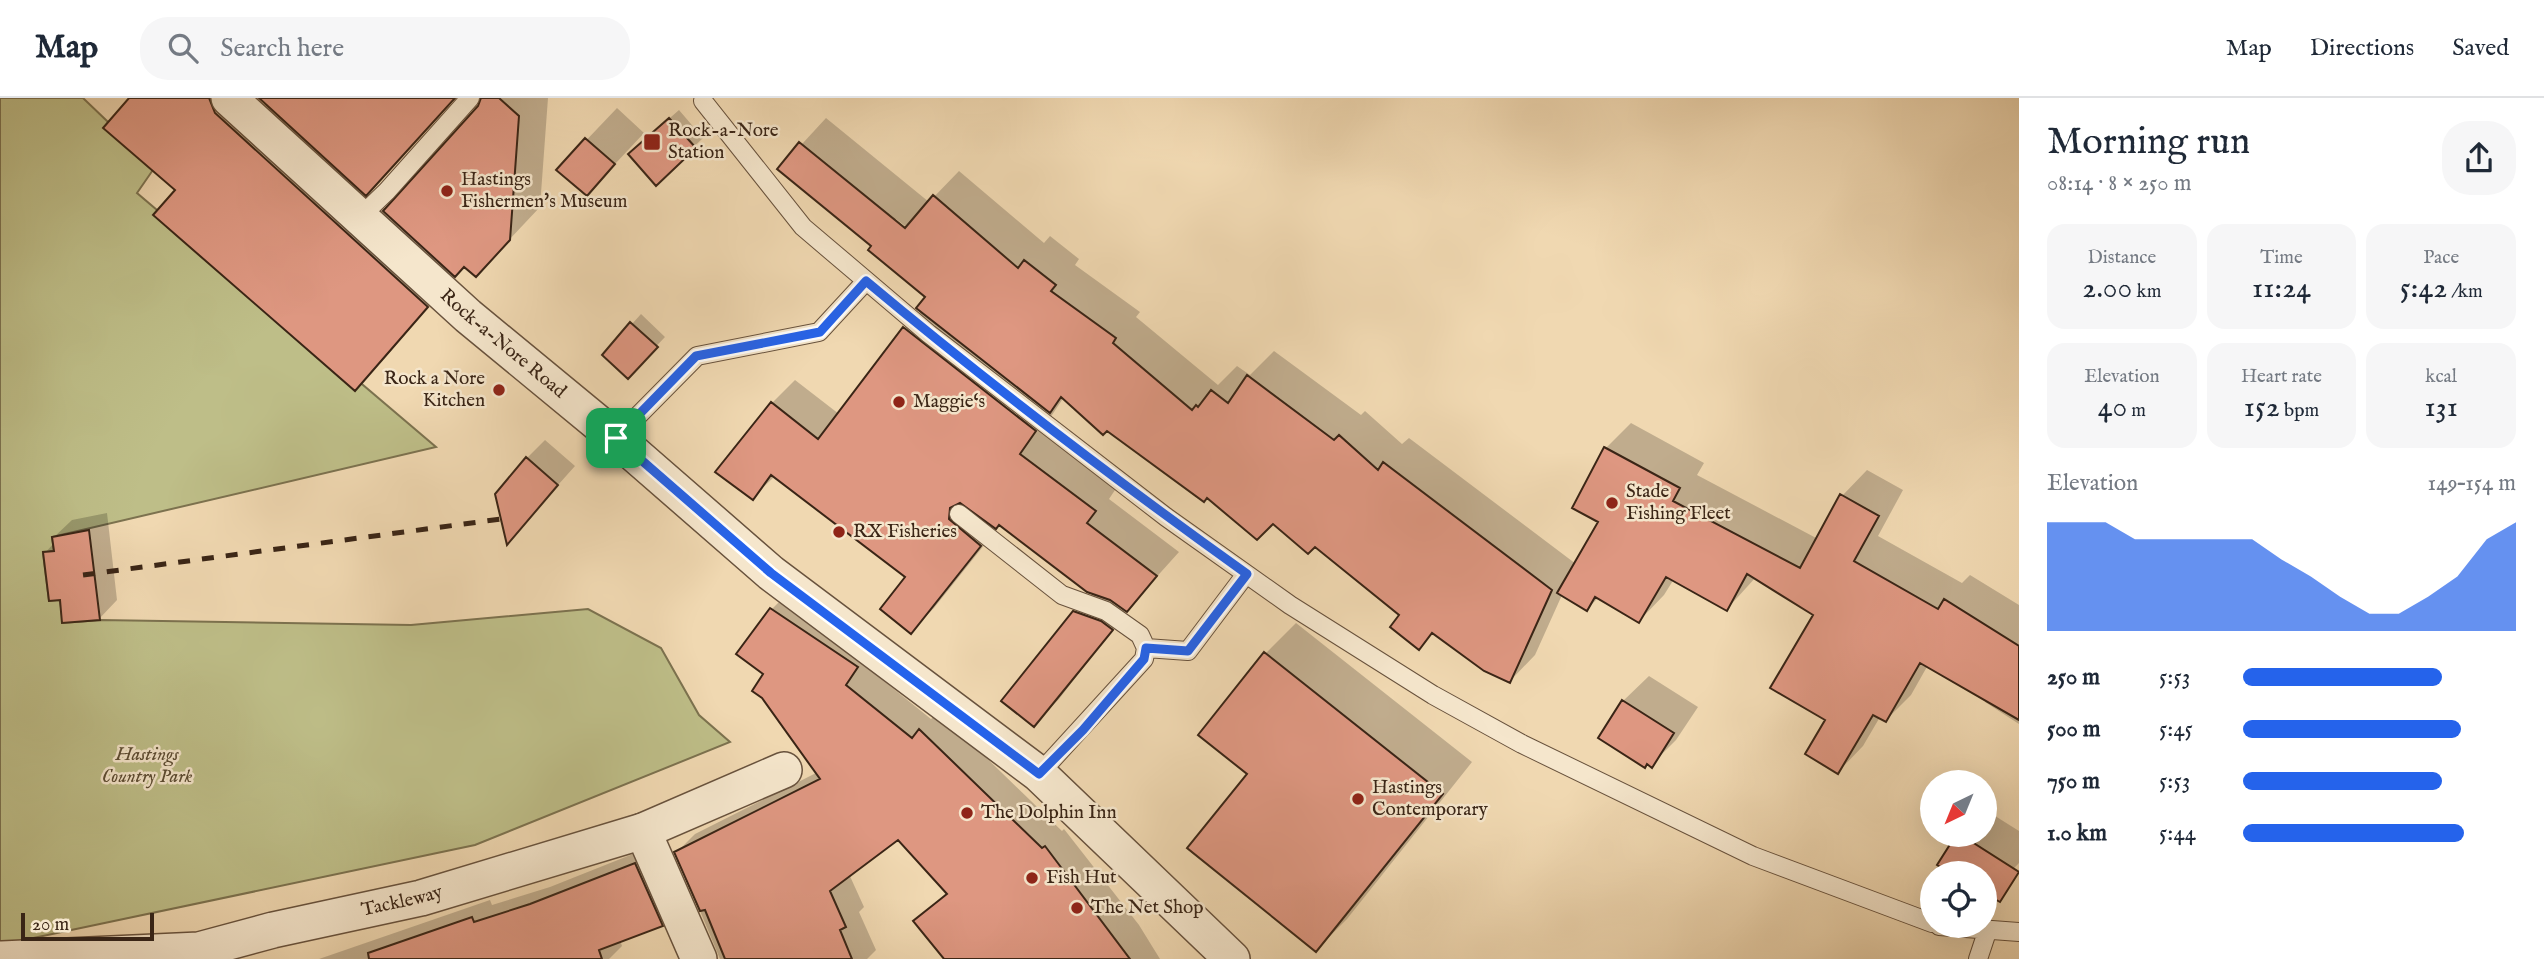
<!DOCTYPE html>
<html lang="en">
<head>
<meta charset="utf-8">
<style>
	:root { --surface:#fff; --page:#f6f6f7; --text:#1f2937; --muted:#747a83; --line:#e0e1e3; --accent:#2563eb }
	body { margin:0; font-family:"IM FELL English",serif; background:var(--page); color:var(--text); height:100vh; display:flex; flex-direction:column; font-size:26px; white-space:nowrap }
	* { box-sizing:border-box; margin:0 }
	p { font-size:23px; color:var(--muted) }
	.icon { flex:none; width:38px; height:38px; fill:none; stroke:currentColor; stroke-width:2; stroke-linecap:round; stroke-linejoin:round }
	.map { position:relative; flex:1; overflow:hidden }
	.side { display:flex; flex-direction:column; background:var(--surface); width:525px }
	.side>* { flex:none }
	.needle { width:46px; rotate:223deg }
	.tools { position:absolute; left:1920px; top:672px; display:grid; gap:14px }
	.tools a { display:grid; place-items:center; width:77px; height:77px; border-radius:50%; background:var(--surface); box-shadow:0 7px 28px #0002; font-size:35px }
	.scale { position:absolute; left:21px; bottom:18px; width:133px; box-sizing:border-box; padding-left:7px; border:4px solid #3a2516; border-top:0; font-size:19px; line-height:24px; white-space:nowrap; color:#3a2516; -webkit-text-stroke:5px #f5e6cc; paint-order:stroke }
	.pin { position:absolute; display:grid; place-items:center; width:60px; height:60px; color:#fff; margin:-30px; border-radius:14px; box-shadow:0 4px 10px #0006 }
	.round { display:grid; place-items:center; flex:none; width:74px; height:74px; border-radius:28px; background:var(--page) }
	.summary { display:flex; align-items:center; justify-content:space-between; height:119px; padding:0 28px }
	h1 { font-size:38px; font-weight:600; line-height:52px }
	.metrics { display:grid; grid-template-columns:repeat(3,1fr); gap:10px; height:119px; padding:7px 28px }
	.metrics div { display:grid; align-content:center; border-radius:18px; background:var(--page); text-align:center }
	.metrics b { font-size:30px; font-weight:600 }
	.metrics small { font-size:19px; font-weight:400 }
	.metrics p { font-size:19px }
	.chart { height:196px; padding:14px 28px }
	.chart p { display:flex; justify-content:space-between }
	.chart svg { width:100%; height:126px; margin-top:7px; fill:var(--accent); opacity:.7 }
	ul { padding:0 28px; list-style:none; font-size:23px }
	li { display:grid; grid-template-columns:112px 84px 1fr; align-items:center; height:52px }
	li i { height:18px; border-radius:9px; background:var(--accent) }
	header { display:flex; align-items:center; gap:42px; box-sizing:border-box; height:98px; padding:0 35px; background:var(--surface); border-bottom:2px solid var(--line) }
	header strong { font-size:33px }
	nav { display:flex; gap:38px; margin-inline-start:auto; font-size:24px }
	.search { width:490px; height:63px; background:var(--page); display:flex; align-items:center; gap:18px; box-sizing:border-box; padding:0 24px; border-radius:28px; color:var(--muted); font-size:26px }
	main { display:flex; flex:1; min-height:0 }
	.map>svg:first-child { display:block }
	.green { fill:#bebe88; stroke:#7c724f; stroke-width:2 }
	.shadow { fill:#0003; fill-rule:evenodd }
	.building { fill:#de9781; stroke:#3a2516; stroke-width:2 }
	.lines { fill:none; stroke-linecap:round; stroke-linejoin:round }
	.service-casing { stroke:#68523d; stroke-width:20 }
	.minor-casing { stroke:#68523d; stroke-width:38 }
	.service { stroke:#f5e6cc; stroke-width:18 }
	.minor { stroke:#f5e6cc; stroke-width:35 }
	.rail { stroke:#3a2516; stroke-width:5; stroke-dasharray:12 12; stroke-linecap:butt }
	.route-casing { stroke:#fff; stroke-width:14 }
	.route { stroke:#2563eb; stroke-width:9 }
	.poi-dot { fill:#8f2418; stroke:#f5e6cc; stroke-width:2.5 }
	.labels { text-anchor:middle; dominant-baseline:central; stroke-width:5; stroke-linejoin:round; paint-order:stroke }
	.poi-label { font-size:19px; fill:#3a2516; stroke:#f5e6cc; text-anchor:start }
	.street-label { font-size:19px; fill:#3a2516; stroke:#f5e6cc }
	.park-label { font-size:19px; font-style:italic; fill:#5b4b32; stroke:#f5e6cc }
</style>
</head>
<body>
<header>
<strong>Map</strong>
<div class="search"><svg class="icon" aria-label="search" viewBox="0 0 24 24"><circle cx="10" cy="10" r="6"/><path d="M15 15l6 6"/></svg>Search here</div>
<nav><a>Map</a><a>Directions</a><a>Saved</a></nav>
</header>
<main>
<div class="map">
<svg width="2019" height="861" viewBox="0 0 2019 861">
	<rect width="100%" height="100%" fill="#f0d8b1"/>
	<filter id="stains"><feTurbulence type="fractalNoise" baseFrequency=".00286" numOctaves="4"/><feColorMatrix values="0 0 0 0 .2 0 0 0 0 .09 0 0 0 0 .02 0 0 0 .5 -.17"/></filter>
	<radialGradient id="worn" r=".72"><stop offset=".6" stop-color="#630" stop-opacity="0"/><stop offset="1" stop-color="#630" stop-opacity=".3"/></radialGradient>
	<!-- green -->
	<path class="green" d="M0,0H83L155,69L137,95L436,349L52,439L54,453L43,455L49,503L60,502L63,525L100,522L411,527L588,511L661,550L699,617L730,644L475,747L0,847Z"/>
	<!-- shadow -->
	<path class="shadow" d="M132,0H241L258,15L269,0H455L366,95L386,112L492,0H548L540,109L476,177L464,167L385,260L355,290L177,92Z
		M617,10L644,35L587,96L558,72Z
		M679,12L703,40L656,85L639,47Z
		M826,20L929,104L959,73L1044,145L1050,138L1079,161L1075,167L1140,214L1136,219L1218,287L1237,268L1250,277L1274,253L1361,317L1365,313L1402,346L1409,340L1576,466L1601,424L1606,350L1631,325L1704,365L1697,377L1818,441L1842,398L1867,372L1903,392L1878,438L1962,485L1970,477L2019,507V626L1985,604L1986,601L1928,567L1911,597L1886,622L1880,619L1863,648L1838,674L1828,622L1815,517L1756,479L1727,511L1674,481L1664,497L1639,523L1599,499L1587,511L1562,497L1535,557L1510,583L1434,534L1419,550L1401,517L1315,447L1273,424L1207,398L1064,299L1042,332L1117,389L1109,401L1179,454L1134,504L1059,601L1033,627L1074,514L1094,495L1001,426L934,510L911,533L908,479L775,378L753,399L772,305L795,282L839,316L904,230L922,212L927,199L874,148L779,71ZM896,121L913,134L911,137L894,123Z
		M641,216L665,239L628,278L604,257Z
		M545,342L575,368L508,443L527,360Z
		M107,415L117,502L99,521L62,500L45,455L54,445L53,440L72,422Z
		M791,492L876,549L864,567L931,621L939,614L1062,733L1064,731L1139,827L1160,861H946L915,823L947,794L899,740L849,776L864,809L859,814L876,852L867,861H720L676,755L695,736L818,674L766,575L772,511Z
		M1296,525L1472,664L1347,821L1316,852L1249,676L1201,636L1266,555Z
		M1649,578L1698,609L1676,642L1651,667L1601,640L1623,603Z
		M1984,711L2019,733V765L1989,796L1984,775H1940L1935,772L1958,737H1984Z
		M653,748L680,808L662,826L620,842L622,848L609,861H319L490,802L492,807L550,789Z"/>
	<!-- building -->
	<path class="building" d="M129,0H209L215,15L428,209L355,293L153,117L175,92L103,30Z
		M259,0H455L366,98Z
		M481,0H499L519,18L510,142L476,179L464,169L455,179L383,113L478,8Z
		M669,20L696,50L656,88L628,56Z
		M585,40L615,66L587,98L556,72Z
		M799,44L905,130L933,97L1018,170L1024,162L1056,187L1051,193L1116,240L1113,245L1192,312L1196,307L1198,309L1211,292L1228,305L1247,277L1334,342L1339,337L1378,372L1383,364L1552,492L1510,585L1484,573L1432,535L1419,552L1390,529L1399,517L1315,449L1308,456L1273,426L1257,442L1207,400L1204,404L1107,333L1103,337L1061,299L1050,315L916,210L925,199L868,152L871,148L777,71Z
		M630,224L658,249L628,281L602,257Z
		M903,229L1036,333L1020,356L1096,413L1087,425L1157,478L1127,514L1110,502L1087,494L999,427L996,431L960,405L950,410L949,421L981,448L911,536L880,511L905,479L771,377L753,402L715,374L771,304L818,341Z
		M1604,349L1680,390L1673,403L1800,470L1840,396L1879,418L1854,463L1938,511L1944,501L2019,548V622L1920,565L1886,624L1873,617L1838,676L1805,656L1825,622L1770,590L1813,517L1747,476L1727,513L1666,479L1639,525L1595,499L1587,513L1557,495L1598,424L1572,410Z
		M526,359L558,387L507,447L495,396Z
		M89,432L100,522L62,525L60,502L49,503L43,454L54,453L52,439Z
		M770,510L858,569L846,587L912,640L919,631L1042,750L1045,748L1130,861H944L913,823L947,796L898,742L830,793L846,829L840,832L852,861H725L705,812L700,813L674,754L820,681L762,600L752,593L763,576L736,556Z
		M1073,513L1101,523L1113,532L1034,629L1001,603Z
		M1264,554L1443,696L1316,854L1187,750L1247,676L1198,637Z
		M1622,602L1674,635L1652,670L1647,666L1645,670L1598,640Z
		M1956,737H1961L2019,774L2000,804L1984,795V775H1951L1937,767Z
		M635,765L663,828L599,852L602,861H369L368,855L472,819L474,824L530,806Z"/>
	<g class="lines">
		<defs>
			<path id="service" d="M703,3L803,129L929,236L1166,419L1290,507L1433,597L1522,646L1753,758L1932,825
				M358,121L387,93L470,0
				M616,340L697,258L819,234L866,183
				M959,416L1062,497L1106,513L1140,537L1146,550L1144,561L1039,676
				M1146,550L1188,553L1246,476
				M1939,828L2019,834
				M1978,861L1987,834"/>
			<g id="minor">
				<path id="s1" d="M229,0L468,218L616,340L771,475L1039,676L1232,861"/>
				<path d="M643,733L699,861"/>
				<path id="s2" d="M2,861L199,852L273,832L421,800L643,733L784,672"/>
			</g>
		</defs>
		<!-- service casing -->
		<use href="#service" class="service-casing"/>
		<!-- minor casing -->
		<use href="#minor" class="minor-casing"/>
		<!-- service -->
		<use href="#service" class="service"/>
		<!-- minor -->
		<use href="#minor" class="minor"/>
		<!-- rail -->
		<path class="rail" d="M83,477L501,421"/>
	</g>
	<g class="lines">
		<defs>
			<path id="route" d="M866,183C989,286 1117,383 1247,476L1188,553L1146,550L1144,561L1083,632L1039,676L771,475L616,340L696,258L820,234Z"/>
		</defs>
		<!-- route casing -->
		<use href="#route" class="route-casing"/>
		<!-- route -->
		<use href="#route" class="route"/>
	</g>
	<!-- markers -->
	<g class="poi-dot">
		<rect x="643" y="35" width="18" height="18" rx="3.5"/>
		<circle cx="447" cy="93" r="7"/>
		<circle cx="499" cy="292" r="7"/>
		<circle cx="899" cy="304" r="7"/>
		<circle cx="1612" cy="405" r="7"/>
		<circle cx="839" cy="434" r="7"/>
		<circle cx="1358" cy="701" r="7"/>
		<circle cx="967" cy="715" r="7"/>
		<circle cx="1032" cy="780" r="7"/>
		<circle cx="1077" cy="810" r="7"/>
	</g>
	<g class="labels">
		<!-- poi labels -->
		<g class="poi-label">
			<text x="668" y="33">Rock-a-Nore<tspan x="668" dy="22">Station</tspan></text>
			<text x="461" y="82">Hastings<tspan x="461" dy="22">Fishermen's Museum</tspan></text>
			<text x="485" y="281" text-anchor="end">Rock a Nore<tspan x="485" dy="22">Kitchen</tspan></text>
			<text x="913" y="304">Maggie‘s</text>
			<text x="1626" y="394">Stade<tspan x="1626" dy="22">Fishing Fleet</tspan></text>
			<text x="853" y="434">RX Fisheries</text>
			<text x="1372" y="690">Hastings<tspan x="1372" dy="22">Contemporary</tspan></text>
			<text x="981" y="715">The Dolphin Inn</text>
			<text x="1046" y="780">Fish Hut</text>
			<text x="1091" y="810">The Net Shop</text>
		</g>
		<!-- street labels -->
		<g class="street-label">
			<text stroke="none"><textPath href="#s1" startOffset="368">Rock-a-Nore Road</textPath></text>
			<text stroke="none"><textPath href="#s2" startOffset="406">Tackleway</textPath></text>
		</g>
		<!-- park labels -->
		<g class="park-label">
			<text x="147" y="657">Hastings<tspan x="147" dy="22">Country Park</tspan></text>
		</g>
	</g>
	<rect width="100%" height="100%" filter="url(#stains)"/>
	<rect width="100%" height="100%" fill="url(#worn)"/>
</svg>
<div class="tools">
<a><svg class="needle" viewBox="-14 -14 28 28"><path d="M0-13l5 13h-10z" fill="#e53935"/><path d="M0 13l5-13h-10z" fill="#747a83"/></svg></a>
<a><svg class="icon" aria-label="locate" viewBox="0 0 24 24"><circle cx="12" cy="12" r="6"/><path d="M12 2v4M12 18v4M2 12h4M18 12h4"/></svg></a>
</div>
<div class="scale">20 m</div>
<div class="pin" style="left:616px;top:340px;background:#1e9e55"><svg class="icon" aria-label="arrive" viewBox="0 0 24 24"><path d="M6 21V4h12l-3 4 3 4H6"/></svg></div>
</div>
<section class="side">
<div class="summary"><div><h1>Morning run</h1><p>08:14 · 8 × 250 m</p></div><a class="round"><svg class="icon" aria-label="share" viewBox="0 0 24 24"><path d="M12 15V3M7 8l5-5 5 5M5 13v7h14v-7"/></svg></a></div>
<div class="metrics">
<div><p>Distance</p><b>2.00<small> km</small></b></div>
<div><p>Time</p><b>11:24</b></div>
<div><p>Pace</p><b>5:42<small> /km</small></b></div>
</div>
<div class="metrics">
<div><p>Elevation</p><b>40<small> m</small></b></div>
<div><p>Heart rate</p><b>152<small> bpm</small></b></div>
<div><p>kcal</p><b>131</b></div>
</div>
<div class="chart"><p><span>Elevation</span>149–154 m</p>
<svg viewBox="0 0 160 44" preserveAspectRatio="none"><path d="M0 44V6L10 6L20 6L30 12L40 12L50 12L60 12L70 12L80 19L90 25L100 32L110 38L120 38L130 32L140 25L150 12L160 6V44z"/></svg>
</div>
<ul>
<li><b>250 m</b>5:53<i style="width:73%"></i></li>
<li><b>500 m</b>5:45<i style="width:80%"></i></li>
<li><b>750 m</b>5:53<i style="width:73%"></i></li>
<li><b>1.0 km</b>5:44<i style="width:81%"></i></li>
</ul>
</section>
</main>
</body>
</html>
